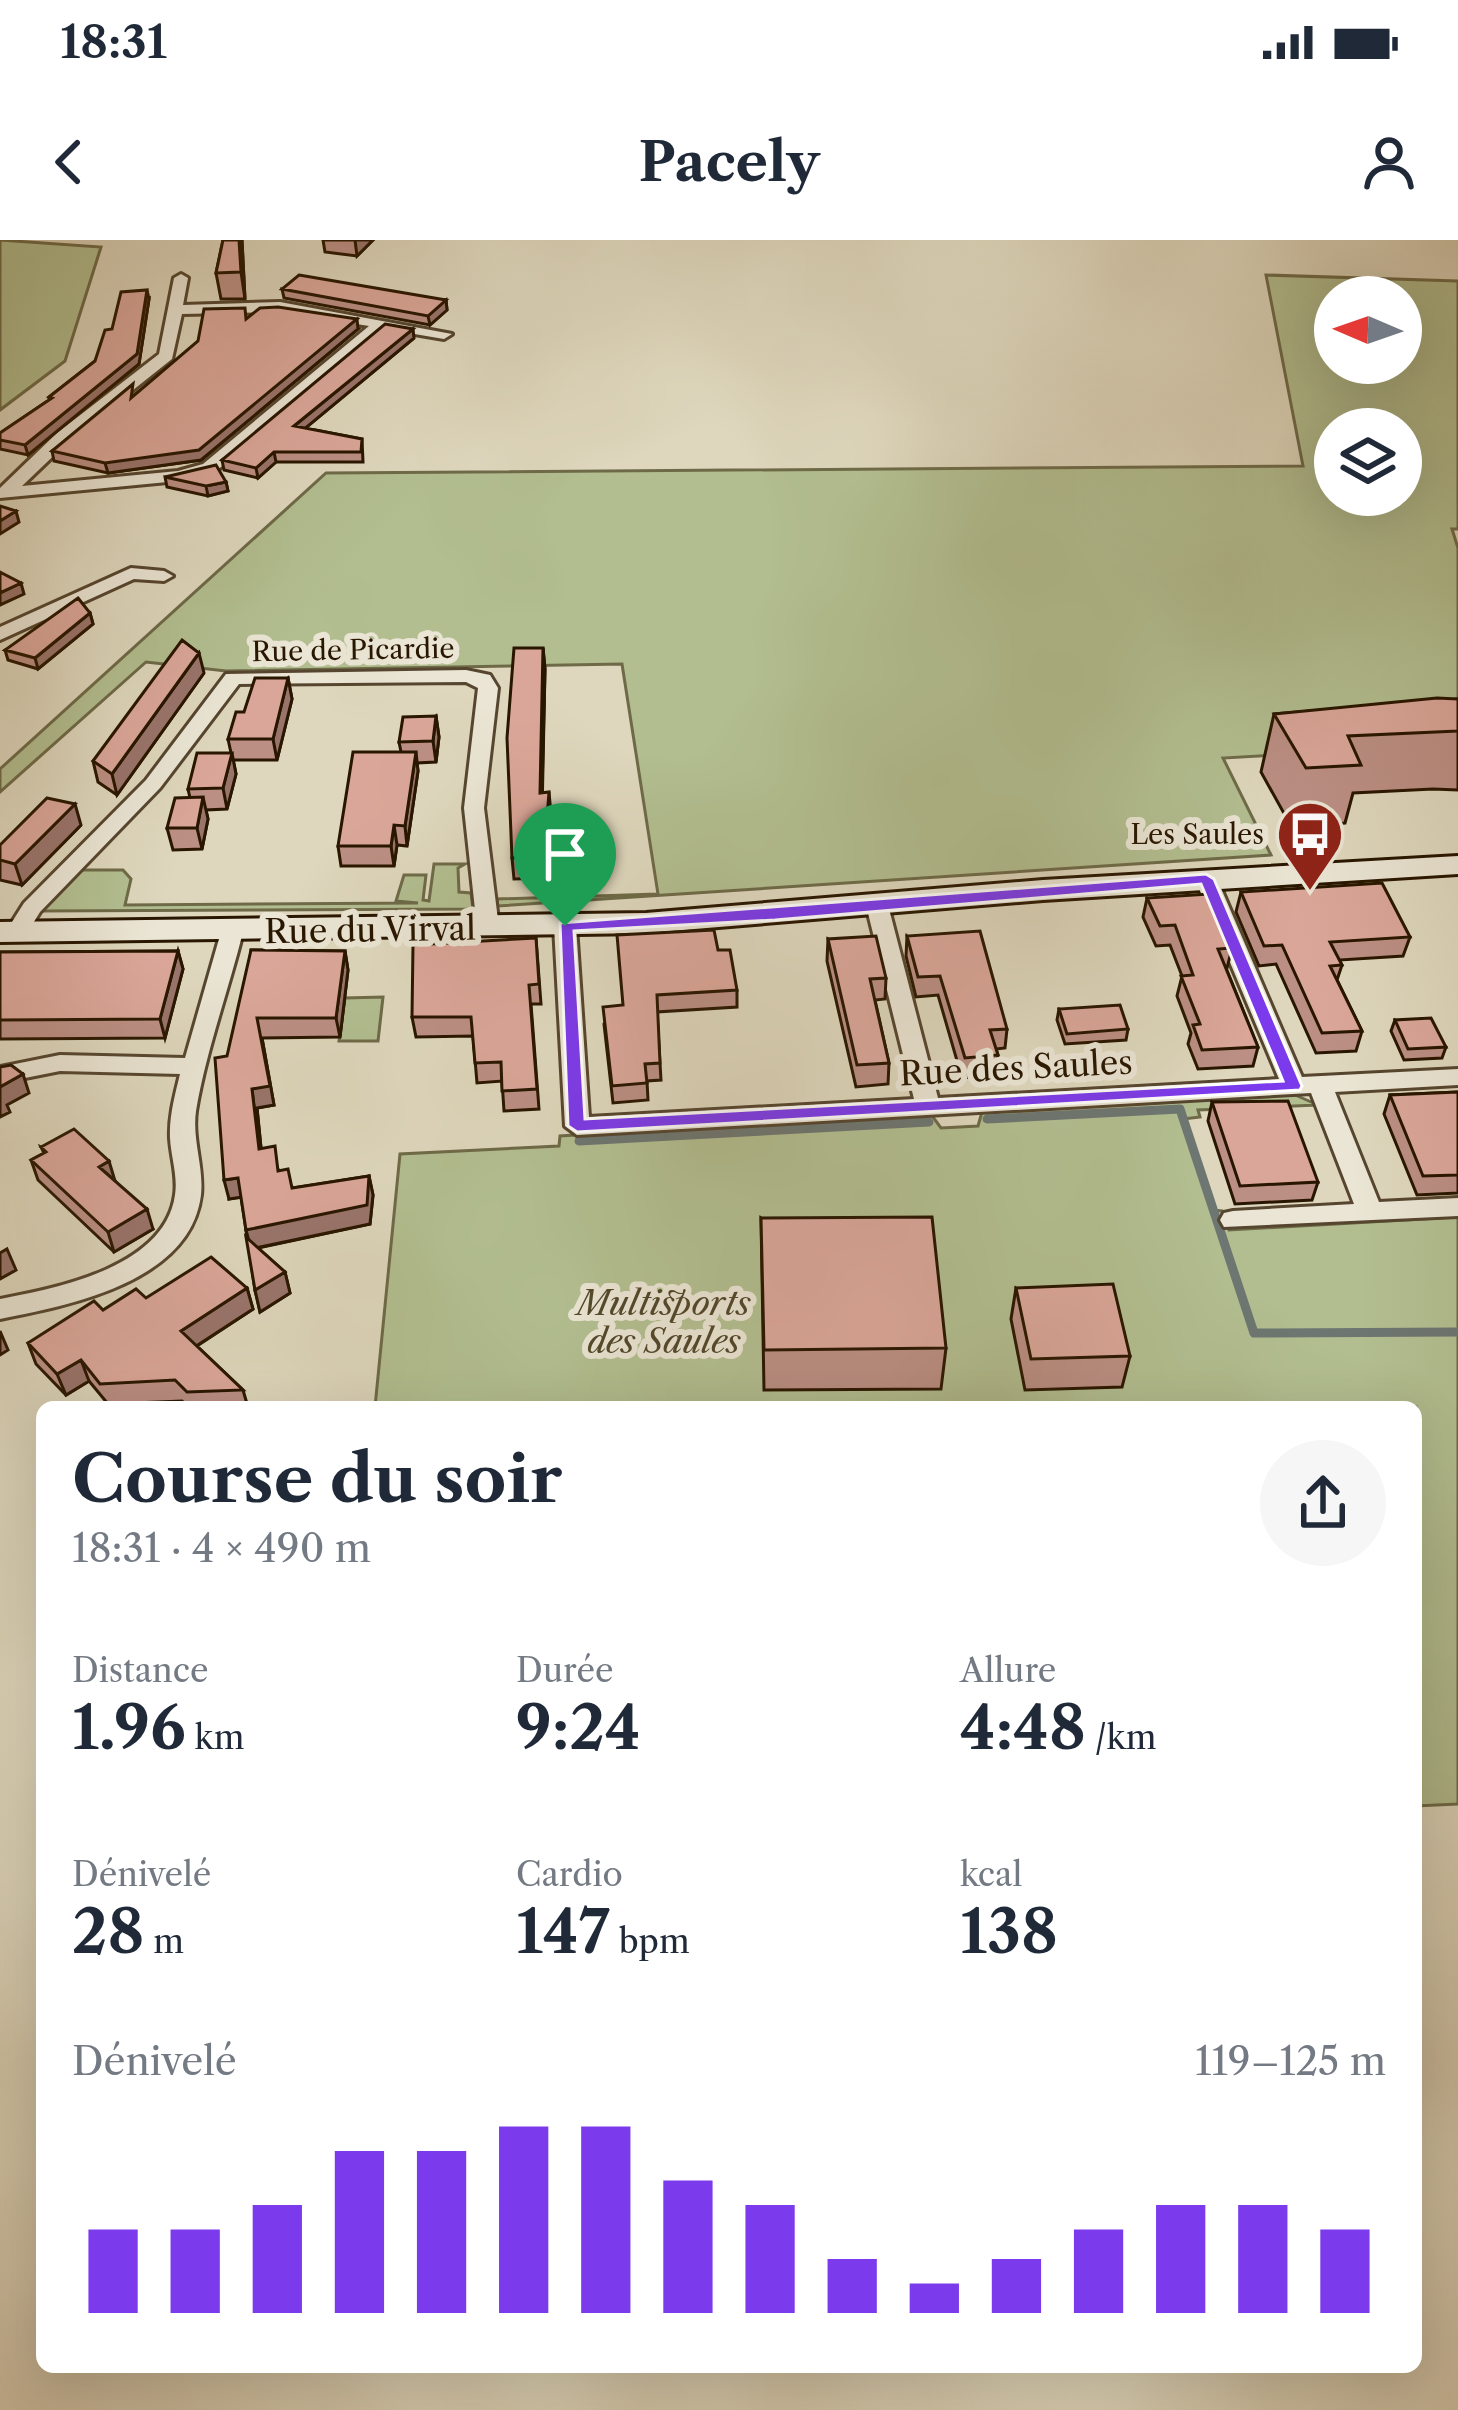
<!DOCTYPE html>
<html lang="fr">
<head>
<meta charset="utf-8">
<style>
	:root { --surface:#fff; --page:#f6f6f7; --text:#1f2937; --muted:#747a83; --accent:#7c3aed }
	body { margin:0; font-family:"Libre Caslon Text",serif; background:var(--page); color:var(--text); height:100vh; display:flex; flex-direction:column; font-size:45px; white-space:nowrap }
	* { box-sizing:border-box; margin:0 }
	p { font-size:39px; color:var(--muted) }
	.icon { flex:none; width:66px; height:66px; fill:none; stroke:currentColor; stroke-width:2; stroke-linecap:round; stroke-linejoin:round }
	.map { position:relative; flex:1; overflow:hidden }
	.side { position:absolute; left:36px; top:1161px; width:1386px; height:972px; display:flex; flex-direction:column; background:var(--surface); border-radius:18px; box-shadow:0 12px 48px #0002 }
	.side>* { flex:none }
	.needle { width:78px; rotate:272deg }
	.controls { position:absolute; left:1314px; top:36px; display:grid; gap:24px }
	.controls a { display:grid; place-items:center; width:108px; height:108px; border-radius:50%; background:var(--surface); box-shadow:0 12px 48px #0002; font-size:60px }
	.pin { position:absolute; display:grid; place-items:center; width:102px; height:102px; color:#fff; margin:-123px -51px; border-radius:50% 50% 50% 0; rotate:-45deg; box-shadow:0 0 12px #0007 }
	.pin .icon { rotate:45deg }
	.round { display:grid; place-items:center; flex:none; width:126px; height:126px; border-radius:63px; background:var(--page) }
	.overview { display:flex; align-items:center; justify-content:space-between; height:204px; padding:0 36px }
	h1 { font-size:66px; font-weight:700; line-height:90px }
	.stats { display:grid; grid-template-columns:repeat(3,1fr); gap:18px; height:204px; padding:12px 36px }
	.stats div { display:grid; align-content:center }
	.stats b { font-size:60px; font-weight:700 }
	.stats small { font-size:33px; font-weight:400 }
	.stats p { font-size:33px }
	.chart { height:336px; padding:24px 36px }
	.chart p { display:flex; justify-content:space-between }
	.chart svg { width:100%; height:216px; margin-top:12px; stroke:var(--accent); stroke-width:6 }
	.status { display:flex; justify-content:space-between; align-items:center; height:84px; padding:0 60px; background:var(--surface); direction:ltr }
	.status svg { height:33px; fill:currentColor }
	header { display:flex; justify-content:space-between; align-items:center; height:156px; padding:0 36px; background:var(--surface); font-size:54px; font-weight:700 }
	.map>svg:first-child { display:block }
	.green { fill:#b2be90; stroke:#6e6a48; stroke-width:3; fill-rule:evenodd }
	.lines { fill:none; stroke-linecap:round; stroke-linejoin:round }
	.stream { stroke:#6d7671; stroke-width:9 }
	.street-casing { stroke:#56462f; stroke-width:6 }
	.secondary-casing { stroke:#291600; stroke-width:6 }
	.street { fill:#eae5d4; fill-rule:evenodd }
	.secondary { fill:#eae5d4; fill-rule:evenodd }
	.wall { fill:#bb8f84; stroke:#291600; stroke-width:3 }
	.shaded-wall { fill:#99746b; stroke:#291600; stroke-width:3 }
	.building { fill:#daa699; stroke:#291600; stroke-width:3 }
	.route { fill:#7c3aed; stroke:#fff; stroke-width:3; fill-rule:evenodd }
	.labels { text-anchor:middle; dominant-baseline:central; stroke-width:12; stroke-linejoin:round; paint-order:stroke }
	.far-street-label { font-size:27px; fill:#291600; stroke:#eae5d4 }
	.far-poi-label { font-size:27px; fill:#291600; stroke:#eae5d4; text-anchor:end }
	.street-label { font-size:33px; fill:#291600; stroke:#eae5d4 }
	.park-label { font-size:33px; font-style:italic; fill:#52482b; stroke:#eae5d4 }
</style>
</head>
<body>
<div class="status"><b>18:31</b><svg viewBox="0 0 49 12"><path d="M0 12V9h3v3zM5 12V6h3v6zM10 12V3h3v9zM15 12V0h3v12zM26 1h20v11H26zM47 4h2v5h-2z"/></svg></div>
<header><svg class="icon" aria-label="back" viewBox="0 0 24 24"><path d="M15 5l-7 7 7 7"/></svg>Pacely<svg class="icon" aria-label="person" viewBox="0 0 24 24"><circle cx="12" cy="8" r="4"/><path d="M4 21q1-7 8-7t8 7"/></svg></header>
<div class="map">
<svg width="1458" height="2170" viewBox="0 0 1458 2170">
	<rect width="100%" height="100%" fill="#ded7bd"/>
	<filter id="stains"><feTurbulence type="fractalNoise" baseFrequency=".00167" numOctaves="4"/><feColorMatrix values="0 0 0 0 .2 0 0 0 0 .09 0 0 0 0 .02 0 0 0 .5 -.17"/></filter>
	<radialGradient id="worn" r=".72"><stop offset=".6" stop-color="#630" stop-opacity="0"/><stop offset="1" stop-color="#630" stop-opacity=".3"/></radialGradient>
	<!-- green -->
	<path class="green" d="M0,0L101,7L65,121L0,170Z
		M1266,35L1458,41V289H1452L1458,308V505L1223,518L1271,615L498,666L497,659L658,654L622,424L226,431L146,422L0,552V529L326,233L1303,226ZM1335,57H1401V123H1335ZM1335,189H1401V255H1335Z
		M434,624H465L458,628L459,652L471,653L473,669L42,671L82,630H123L131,639L125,665L418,663L396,661L404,635H426L423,660L429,661Z
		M383,757L378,801H339L345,758Z
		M1293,854L1318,865L1198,870L1200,877L1183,879L1212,970L1222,971L1229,990L1458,977V1564L1416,1566V1167H375L400,914L559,906L560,896L930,873L941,888L978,886L982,872Z"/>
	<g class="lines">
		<!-- stream -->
		<path class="stream" d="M987,879L1180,869L1254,1093L1458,1092
			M579,901L929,882"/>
		<defs>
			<path id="street" d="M181,34L188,38L183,65L280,62L452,94L444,99L385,89L215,232L178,241L0,258V248L57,193L159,114L174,38ZM280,72L369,86L203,224L178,231L22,246L69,201L172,119L182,74Z
				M131,328L164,331L173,336L164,341L134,339L0,400V387Z
				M466,430L490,435L498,448L484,568L499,688L496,693H480L477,688L464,568L478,448L466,442L239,444L160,548L40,672L24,698H8L5,693L24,663L146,540L226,434Z
				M1206,632L1217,639L1302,837L1458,829V845L1335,852L1379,962L1458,958V976L1224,987L1220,980L1224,973L1233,971L1354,964L1311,853L577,895L565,886L554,686L565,679L576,686L589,877L914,859L866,665L877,658L888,665L938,858L1279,839L1195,639Z
				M232,685L243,692C228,752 206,811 196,871C192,900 204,927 201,955C190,1042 70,1065 0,1079V1059C58,1048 165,1027 175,955C178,936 171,917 170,898C169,876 175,855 180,834L60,831L0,843V827L60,815L185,818L221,692Z"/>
			<path id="secondary" d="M1458,616V634L1043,660L646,693L0,702V682L646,673L1043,640Z"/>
		</defs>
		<!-- street casing -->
		<use href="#street" class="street-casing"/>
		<!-- secondary casing -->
		<use href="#secondary" class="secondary-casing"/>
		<!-- street -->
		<use href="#street" class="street"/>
		<!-- secondary -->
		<use href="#secondary" class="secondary"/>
	</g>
	<!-- wall -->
	<path class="wall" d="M223,0H242L245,59H221L216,33Z
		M323,0H373L357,16L325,12Z
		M282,49L446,60L447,70L430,85L284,58Z
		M149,59L139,124L28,215L0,209V193L49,160V157L95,121L112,89Z
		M247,78L358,89L201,220L108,233L54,221L52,211Z
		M414,98L305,188L362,199L363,222H276L258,238L224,230L222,220Z
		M165,237L226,242L228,251L208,256L167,247Z
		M90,373L93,384L38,429L8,420L5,410Z
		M543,408L545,429L542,553L551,574L546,638L514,639L512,618Z
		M204,433L117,555L98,542L93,521Z
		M288,438L292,459L277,520H233L236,534L227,569L206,570L208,579L202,609L173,610L167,588L190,558L188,549L231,513L228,499L244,472Z
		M1458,459V550L1433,549L1353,553L1345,583L1291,586L1261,532L1274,474Z
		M436,476L439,497L436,522L417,523L418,531L407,606L397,605L394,626H341L338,606L401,512L399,502Z
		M81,585L22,645L0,640V620Z
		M1241,652L1410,697L1403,716L1339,720L1342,725L1337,740L1362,791L1356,811L1316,813L1276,724L1259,726L1236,672Z
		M1147,658L1232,708L1227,728H1226L1258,807L1253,826L1198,829L1188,804L1191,793L1177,756L1182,736L1170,705L1156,706L1143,677Z
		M907,696L1007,789L1005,808L996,809L998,815L995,835L962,838L938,755L916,757L906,716Z
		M536,698L541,764H531L539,869L504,871L502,841L477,843L473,796L416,797L412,777Z
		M828,699L886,738L885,759L875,760L889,823L888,844L856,847L827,721Z
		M251,710L345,711L348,730L340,797L262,798L274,865L257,868L261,908L293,948L369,936L373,955L370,984L258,1008L285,1032L290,1053L260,1072L255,1050L241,957L229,959Z
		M718,710L737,750V767L657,772L661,840L647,841L648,860L613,863L604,784L623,765Z
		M178,711L183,729L165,798L0,799V712Z
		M1059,769L1128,789L1126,800L1065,804L1057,780Z
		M1395,780L1446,807L1442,818L1404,820L1391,791Z
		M1458,852V953L1417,955L1384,874L1390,855Z
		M1212,862L1318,942L1312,960L1235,964L1208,881Z
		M41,907L115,941L153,989L114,1012L38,940L31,920L44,913Z
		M761,978L946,1108L941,1149L764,1150Z
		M247,1048L253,1069L197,1106L243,1150L248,1167H188L182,1161L108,1164L89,1141L66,1155L36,1124L28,1103L103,1070L146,1058Z
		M1016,1048L1130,1116L1122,1147L1025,1150L1011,1079Z"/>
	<!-- shaded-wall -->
	<path class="shaded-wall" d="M239,0L242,1L245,59L241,32Z
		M355,0H373L357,16Z
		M147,50L149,59L139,124L28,215L25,205L137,114Z
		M446,60L447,70L430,85L428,76Z
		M357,79L358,89L201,220L108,233L105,223Z
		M413,89L414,98L296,196L294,186Z
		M274,212L276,222L258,238L256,228Z
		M226,242L228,251L208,256L206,246Z
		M16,271L19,282L0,294V281Z
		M21,343L24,354L0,365V353Z
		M90,373L93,384L38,429L35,418Z
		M543,408L545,429L542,574L540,553Z
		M199,413L204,433L117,555L112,534Z
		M288,438L292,459L277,520L273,499Z
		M436,476L439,497L436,522L433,501Z
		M416,512L418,531L407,606L405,586Z
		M232,513L236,534L227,569L223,548Z
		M549,552L551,574L546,638L544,617Z
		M203,557L208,579L202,609L197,588Z
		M75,564L81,585L22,645L15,624Z
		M394,585L397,605L394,626L391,606Z
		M178,711L183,729L165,798L160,779Z
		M345,711L348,730L340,797L336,778Z
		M262,798L274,865L257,868L263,928L259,909L252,849Z
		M23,834L29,853L7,865L10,872L0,877V847Z
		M109,921L115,941L99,927Z
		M369,936L373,955L370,984L251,1009L246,990Z
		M238,938L243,957L229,959L224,940Z
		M147,969L153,989L114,1012L108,992Z
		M7,1009L16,1030L0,1039V1013Z
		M285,1032L290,1053L260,1072L255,1050Z
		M247,1048L253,1069L187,1112L181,1091Z
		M0,1091L8,1110L0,1115Z
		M81,1120L89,1141L66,1155L57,1134Z"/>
	<!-- building -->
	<path class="building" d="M223,0H239L241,32L216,33Z
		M299,35L446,60L428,76L282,49Z
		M147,50L137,114L25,205L0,200V193L52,158L49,157L95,121L105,90L112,89L121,52Z
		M278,67L357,79L199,210L105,223L52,211L133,144L131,158L198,101L204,69L245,68L246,79L260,68Z
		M385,84L413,89L294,186L362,199L361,212H274L256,228L222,220Z
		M216,225L226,242L206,246L165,237Z
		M0,266L16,271L0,281Z
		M0,332L21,343L0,353Z
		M78,358L90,373L35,418L5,410Z
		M182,400L199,413L112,534L93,521Z
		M514,408H543L540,553L549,552L544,617L512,618L507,498Z
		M255,438H288L273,499H228L236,472H244Z
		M1437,458L1458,459V491L1348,496L1361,525L1306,528L1274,474Z
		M436,476L433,501L399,502L403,477Z
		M353,512H416L405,586L394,585L391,606H338Z
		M197,513H232L223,548L188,549Z
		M203,557L197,588H167L175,558Z
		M47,558L75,564L15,624L0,620V605Z
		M1382,643L1410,697L1330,702L1342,725L1330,726L1362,791L1322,793L1282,705L1264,706L1241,652Z
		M1209,654L1232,708L1218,709L1258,807L1202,810L1193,785L1200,784L1181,736L1193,735L1175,685L1160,686L1147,658Z
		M714,690L718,710H730L737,750L657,755L660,823L645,824L647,843L612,846L603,767L623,765L617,695Z
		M980,691L1007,789L990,790L998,815L965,818L940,736L918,737L907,696Z
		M876,696L886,738L870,739L889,823L857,825L828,699Z
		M536,698L539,744L529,745L537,849L502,851L501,822L475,823L471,777H412L413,705Z
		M251,710L345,711L336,778H257L270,846L252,849L259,909L275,906L278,931L288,929L292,948L369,936L367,965L246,990L238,938L224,940L215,818L227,816Z
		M178,711L160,779L0,780V712Z
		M1120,765L1128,789L1067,794L1059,769Z
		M1431,778L1446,807L1408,809L1395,780Z
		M11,825L23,834L0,847V827Z
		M1458,852V935L1423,936L1390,855Z
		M1288,861L1318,942L1240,946L1212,862Z
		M74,889L109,921L99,927L147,969L108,992L31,920L46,912L41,907Z
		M932,977L946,1108L764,1110L761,978Z
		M246,997L285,1032L255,1050Z
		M211,1017L247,1048L181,1091L243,1150L187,1152L175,1140L100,1144L81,1120L57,1134L28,1103L94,1061L103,1070L136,1049L146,1058Z
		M1113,1044L1130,1116L1031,1119L1016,1048Z"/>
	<!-- route -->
	<path class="route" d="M1206,634L1214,639L1302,846L1300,850L577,892L568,886L560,683ZM1201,644L1283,841L585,879L574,691L775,680Z"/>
	<!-- icons -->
	<defs>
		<symbol id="bus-pin" viewBox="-11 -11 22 30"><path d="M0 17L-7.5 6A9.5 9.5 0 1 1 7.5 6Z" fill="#8f2418" stroke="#eae5d4"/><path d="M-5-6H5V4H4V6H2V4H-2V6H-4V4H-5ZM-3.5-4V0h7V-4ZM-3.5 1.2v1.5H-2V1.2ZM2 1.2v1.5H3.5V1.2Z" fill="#fff"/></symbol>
	</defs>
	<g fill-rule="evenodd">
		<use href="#bus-pin" x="1272" y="556" width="76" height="104"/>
	</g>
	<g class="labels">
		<!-- far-street labels -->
		<g class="far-street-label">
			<text transform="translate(353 410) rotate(-1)">Rue de Picardie</text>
		</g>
		<!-- far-poi labels -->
		<g class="far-poi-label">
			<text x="1264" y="594">Les Saules</text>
		</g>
		<!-- street labels -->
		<g class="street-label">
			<text transform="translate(370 690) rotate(-1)">Rue du Virval</text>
			<text transform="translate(1016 828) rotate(-3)">Rue des Saules</text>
		</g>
		<!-- park labels -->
		<g class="park-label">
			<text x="664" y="1063">Multisports<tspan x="664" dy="38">des Saules</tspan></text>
		</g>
	</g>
	<rect width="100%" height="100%" filter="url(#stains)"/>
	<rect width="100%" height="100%" fill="url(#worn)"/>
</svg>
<div class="controls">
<a><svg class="needle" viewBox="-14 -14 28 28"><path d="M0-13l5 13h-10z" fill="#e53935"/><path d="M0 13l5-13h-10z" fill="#747a83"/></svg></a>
<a><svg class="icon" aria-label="layers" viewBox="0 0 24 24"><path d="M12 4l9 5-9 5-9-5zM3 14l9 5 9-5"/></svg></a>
</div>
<div class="pin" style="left:565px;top:686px;background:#1e9e55"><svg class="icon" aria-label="arrive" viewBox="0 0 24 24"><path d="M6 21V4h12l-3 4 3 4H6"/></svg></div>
<section class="side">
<div class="overview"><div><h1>Course du soir</h1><p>18:31 · 4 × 490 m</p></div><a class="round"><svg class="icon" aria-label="share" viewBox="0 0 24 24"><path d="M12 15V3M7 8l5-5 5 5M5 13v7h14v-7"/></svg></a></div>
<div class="stats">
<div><p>Distance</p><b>1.96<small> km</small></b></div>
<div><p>Durée</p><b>9:24</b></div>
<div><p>Allure</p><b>4:48<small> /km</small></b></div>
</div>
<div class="stats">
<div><p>Dénivelé</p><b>28<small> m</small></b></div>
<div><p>Cardio</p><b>147<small> bpm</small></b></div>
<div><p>kcal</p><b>138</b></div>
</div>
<div class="chart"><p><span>Dénivelé</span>119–125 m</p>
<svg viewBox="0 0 160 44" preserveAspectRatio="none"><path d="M5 44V27M15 44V27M25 44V22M35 44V11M45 44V11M55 44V6M65 44V6M75 44V17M85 44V22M95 44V33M105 44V38M115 44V33M125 44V27M135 44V22M145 44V22M155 44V27"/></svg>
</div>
</section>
</div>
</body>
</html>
